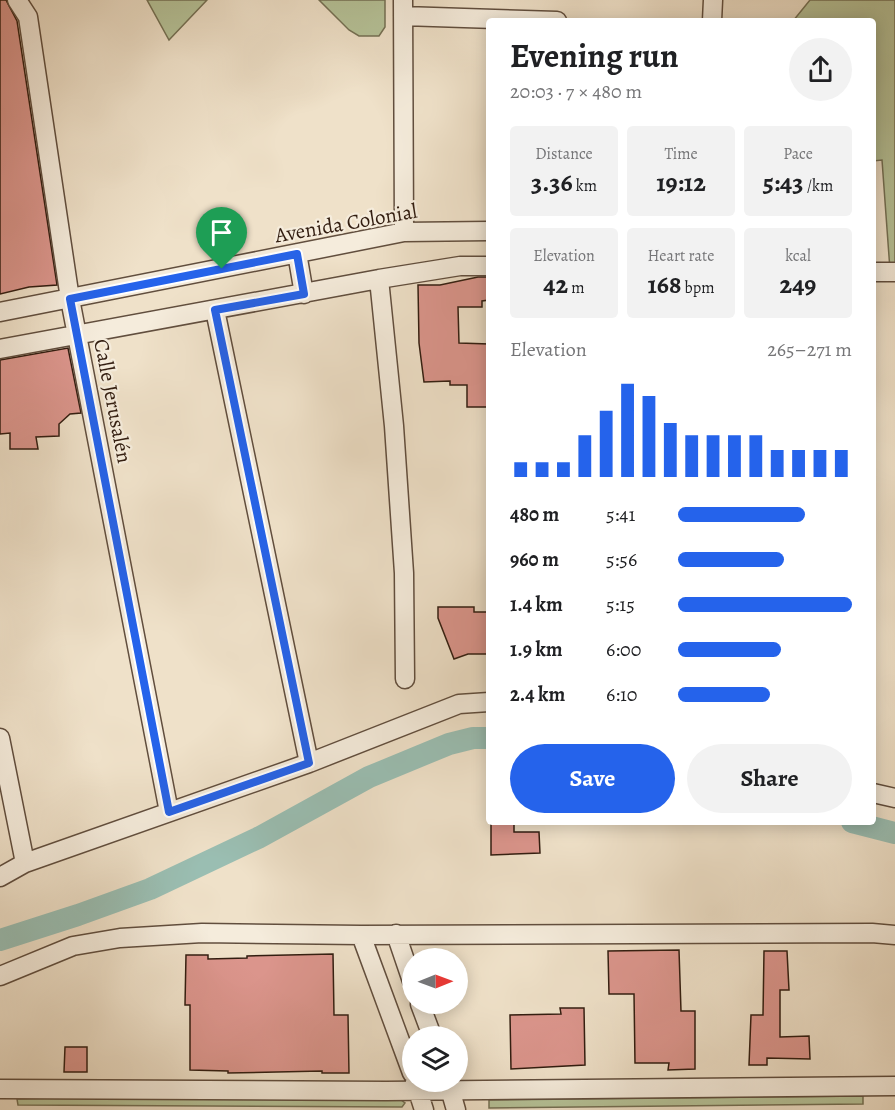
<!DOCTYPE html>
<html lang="en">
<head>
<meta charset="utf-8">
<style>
	:root { --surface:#fff; --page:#f2f2f2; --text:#202124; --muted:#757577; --accent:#2563eb }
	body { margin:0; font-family:Alegreya,serif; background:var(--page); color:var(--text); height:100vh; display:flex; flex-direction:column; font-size:22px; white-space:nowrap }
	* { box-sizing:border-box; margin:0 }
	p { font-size:20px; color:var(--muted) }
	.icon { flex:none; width:33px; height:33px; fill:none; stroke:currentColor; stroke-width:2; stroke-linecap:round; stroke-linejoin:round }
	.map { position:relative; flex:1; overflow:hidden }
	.sheet { position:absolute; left:486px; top:18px; width:390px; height:807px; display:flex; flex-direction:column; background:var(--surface); border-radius:6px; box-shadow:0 3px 15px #0003 }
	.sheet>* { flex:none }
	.needle { width:39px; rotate:89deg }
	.fabs { position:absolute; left:402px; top:948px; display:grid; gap:12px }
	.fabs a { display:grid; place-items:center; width:66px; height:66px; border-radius:50%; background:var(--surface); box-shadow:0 3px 15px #0003; font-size:30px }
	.pin { position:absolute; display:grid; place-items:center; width:51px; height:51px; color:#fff; margin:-62px -26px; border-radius:50% 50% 50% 0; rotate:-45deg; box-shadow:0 0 6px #0007 }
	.pin .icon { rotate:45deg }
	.round { display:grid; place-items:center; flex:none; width:63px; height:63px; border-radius:32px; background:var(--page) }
	.summary { display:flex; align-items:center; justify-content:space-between; height:102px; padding:0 24px }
	h1 { font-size:33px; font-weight:600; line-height:45px }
	.figures { display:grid; grid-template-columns:repeat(3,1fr); gap:9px; height:102px; padding:6px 24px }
	.figures div { display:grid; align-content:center; border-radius:6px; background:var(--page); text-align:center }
	.figures b { font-size:26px; font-weight:600 }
	.figures small { font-size:16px; font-weight:400 }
	.figures p { font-size:16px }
	.chart { height:168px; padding:12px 24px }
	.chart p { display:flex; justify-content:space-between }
	.chart svg { width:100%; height:108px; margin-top:6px; stroke:var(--accent); stroke-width:6 }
	.action { display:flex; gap:12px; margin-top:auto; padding:12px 24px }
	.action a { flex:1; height:69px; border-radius:36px; background:var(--accent); color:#fff; font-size:24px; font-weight:600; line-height:69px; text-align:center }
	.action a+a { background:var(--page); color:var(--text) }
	ul { padding:0 24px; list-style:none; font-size:20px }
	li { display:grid; grid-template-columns:96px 72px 1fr; align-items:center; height:45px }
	li i { height:15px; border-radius:8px; background:var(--accent) }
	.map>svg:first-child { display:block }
	.green { fill:#b6c399; stroke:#747054; stroke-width:1.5 }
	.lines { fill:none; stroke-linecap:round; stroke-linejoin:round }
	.canal { stroke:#9abeb2; stroke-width:22 }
	.building { fill:#db958c; stroke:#321d10; stroke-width:1.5 }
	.street-casing { stroke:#614e3e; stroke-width:21 }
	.street { stroke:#f5ecdc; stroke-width:18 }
	.route-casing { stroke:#fff; stroke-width:12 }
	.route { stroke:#2563eb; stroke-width:8 }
	.labels { text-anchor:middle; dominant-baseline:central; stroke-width:4.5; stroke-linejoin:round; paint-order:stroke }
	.street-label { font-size:21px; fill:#321d10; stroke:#f5ecdc }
</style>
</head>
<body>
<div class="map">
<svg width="895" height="1110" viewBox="0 0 895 1110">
	<rect width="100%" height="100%" fill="#efe1c9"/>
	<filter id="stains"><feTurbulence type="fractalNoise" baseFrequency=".00333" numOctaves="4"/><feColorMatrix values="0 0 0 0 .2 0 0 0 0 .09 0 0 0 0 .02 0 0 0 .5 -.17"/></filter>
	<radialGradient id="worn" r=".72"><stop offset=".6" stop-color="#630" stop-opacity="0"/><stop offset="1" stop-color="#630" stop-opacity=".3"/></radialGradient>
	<!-- green -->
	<path class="green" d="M147,0H207L169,40Z
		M319,0H385V27L379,36H359L349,30Z
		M810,0H895V271L890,270L882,160L873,161V21H793Z
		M165,1095L401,1100L405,1103L402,1107L18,1105L17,1099Z
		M863,1096V1104L489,1108V1100Z"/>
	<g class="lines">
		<!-- canal -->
		<path class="canal" d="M852,822L895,833
			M0,940L78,915L150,889L258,838L369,777L449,744L473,738H489"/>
	</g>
	<!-- building -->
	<path class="building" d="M0,0H6L17,21L57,285L29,287L0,294Z
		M478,277H489V300L482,301V307H458L459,343L489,344V407H467V385H450V381L424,382L419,343L418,285H440Z
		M68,348L81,413L70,414L59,424V436L36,437L38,449H10V433L0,434V360Z
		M438,607H474V612H489V654H468L454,659L438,618Z
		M491,822H514V832H539L540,853L491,855Z
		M679,950L681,1011H695V1069L668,1070L669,1063H635L634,994H609L608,951Z
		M764,951H787L789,990H780V1037L809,1036L810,1059L767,1058V1065H749L751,1015H763Z
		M333,954L334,1015H348L349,1073H322V1071L228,1073V1071L190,1070V1005H185L186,955H208V959L247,958V956Z
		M560,1008H584L585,1065L511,1069L510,1015L561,1014Z
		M65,1047H87V1072H64Z"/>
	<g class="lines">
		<defs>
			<path id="street" d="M17,0L28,17L70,299L169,812
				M403,0L404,232
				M403,16L557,21
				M712,21L713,0
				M297,253L304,294
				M873,272H895
				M379,279L394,426L404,573L405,679
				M215,310L309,763
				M0,312L404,232L489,231
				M0,349L379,279L460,266H489
				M0,738L25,863
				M873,793L895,798
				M0,877L25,863L309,763L459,704L489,702
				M396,934L412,981
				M361,935L412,1073
				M0,976L73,946L120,938L202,933L361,935L872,933L895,935
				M420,1004L432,1036
				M415,1082L424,1110
				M448,1082L456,1110
				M0,1089L386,1091L895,1086"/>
		</defs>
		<!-- street casing -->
		<use href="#street" class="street-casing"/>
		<!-- street -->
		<use href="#street" class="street"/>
	</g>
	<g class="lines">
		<defs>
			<path id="route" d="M297,254L304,294L215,310L309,763L169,812L70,299Z"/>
		</defs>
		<!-- route casing -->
		<use href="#route" class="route-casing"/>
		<!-- route -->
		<use href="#route" class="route"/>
	</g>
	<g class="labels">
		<!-- street labels -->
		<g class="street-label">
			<text transform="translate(346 223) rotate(-10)">Avenida Colonial</text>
			<text transform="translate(113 401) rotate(79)">Calle Jerusalén</text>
		</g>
	</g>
	<rect width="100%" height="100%" filter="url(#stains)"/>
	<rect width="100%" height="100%" fill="url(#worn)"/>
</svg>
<div class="fabs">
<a><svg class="needle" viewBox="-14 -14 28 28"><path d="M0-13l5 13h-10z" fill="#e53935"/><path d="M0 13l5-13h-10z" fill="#757577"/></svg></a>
<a><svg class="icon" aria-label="layers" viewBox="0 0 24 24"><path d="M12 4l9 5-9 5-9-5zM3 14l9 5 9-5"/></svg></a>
</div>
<div class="pin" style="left:222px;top:269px;background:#1e9e55"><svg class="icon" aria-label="arrive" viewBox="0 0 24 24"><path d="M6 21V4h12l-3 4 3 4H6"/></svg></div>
<section class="sheet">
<div class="summary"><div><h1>Evening run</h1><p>20:03 · 7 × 480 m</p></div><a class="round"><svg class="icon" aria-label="share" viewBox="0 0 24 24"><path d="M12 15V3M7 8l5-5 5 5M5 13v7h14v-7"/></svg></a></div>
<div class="figures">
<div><p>Distance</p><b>3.36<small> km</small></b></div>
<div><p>Time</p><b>19:12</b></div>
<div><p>Pace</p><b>5:43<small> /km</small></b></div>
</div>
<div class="figures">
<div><p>Elevation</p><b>42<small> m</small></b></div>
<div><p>Heart rate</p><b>168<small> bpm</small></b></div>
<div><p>kcal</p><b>249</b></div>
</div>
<div class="chart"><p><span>Elevation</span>265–271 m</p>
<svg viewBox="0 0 160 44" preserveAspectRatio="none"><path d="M5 44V38M15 44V38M25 44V38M35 44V27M45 44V17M55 44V6M65 44V11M75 44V22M85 44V27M95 44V27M105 44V27M115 44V27M125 44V33M135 44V33M145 44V33M155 44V33"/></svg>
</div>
<ul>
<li><b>480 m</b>5:41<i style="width:73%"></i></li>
<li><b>960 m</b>5:56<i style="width:61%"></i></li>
<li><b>1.4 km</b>5:15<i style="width:100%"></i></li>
<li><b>1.9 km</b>6:00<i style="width:59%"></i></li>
<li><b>2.4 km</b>6:10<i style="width:53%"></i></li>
</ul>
<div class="action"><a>Save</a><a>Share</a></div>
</section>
</div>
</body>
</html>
